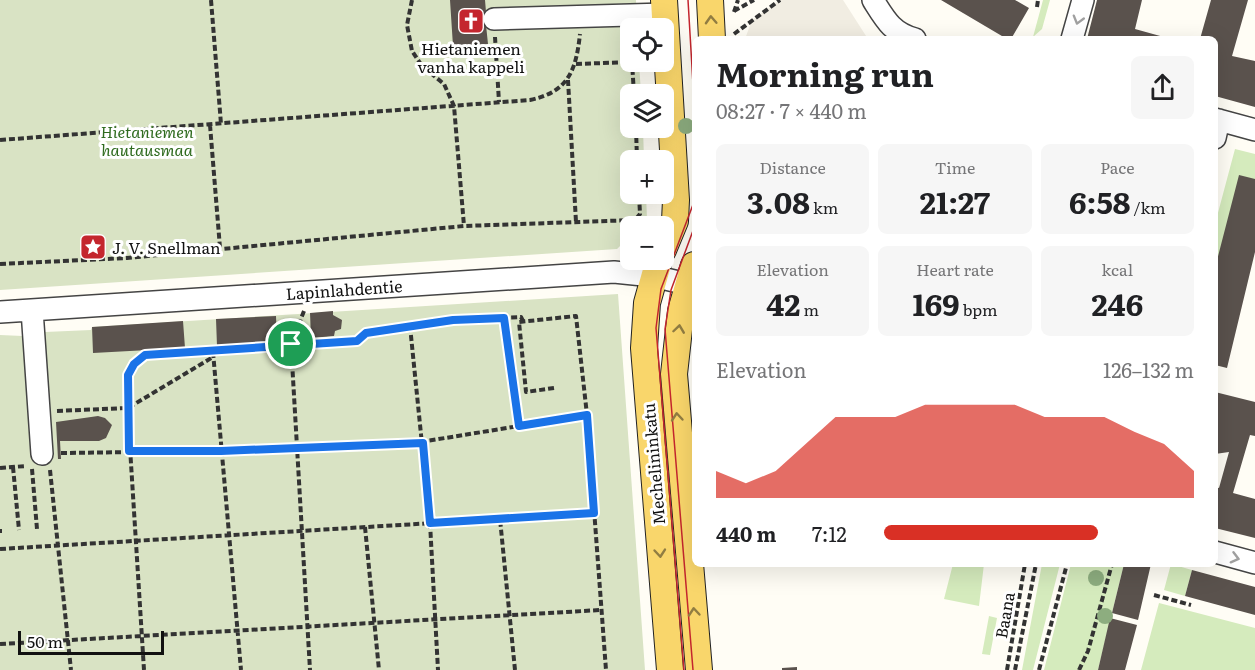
<!DOCTYPE html>
<html lang="en">
<head>
<meta charset="utf-8">
<style>
	:root { --surface:#fff; --page:#f6f6f6; --text:#202124; --muted:#757577; --accent:#d93025 }
	body { margin:0; font-family:Literata,serif; background:var(--page); color:var(--text); height:100vh; display:flex; flex-direction:column; font-size:22px; white-space:nowrap }
	* { box-sizing:border-box; margin:0 }
	p { font-size:20px; color:var(--muted) }
	.icon { flex:none; width:33px; height:33px; fill:none; stroke:currentColor; stroke-width:2; stroke-linecap:round; stroke-linejoin:round }
	.map { position:relative; flex:1; overflow:hidden }
	.details { position:absolute; left:692px; top:36px; width:526px; height:531px; display:flex; flex-direction:column; background:var(--surface); border-radius:9px; box-shadow:0 6px 24px #0002 }
	.details>* { flex:none }
	.controls { position:absolute; left:620px; top:18px; display:grid; gap:12px }
	.controls a { display:grid; place-items:center; width:54px; height:54px; border-radius:9px; background:var(--surface); box-shadow:0 6px 24px #0002; font-size:30px }
	.scale { position:absolute; left:18px; bottom:15px; width:146px; box-sizing:border-box; padding-left:6px; border:3px solid #111; border-top:0; font-size:16px; line-height:21px; white-space:nowrap; color:#111; -webkit-text-stroke:4px #fff; paint-order:stroke }
	.pin { position:absolute; display:grid; place-items:center; width:51px; height:51px; color:#fff; margin:-26px; border:3px solid #fff; border-radius:50%; box-shadow:0 2px 6px #0007 }
	.round { display:grid; place-items:center; flex:none; width:63px; height:63px; border-radius:9px; background:var(--page) }
	.summary { display:flex; align-items:center; justify-content:space-between; height:102px; padding:0 24px }
	h1 { font-size:33px; font-weight:700; line-height:45px }
	.stats { display:grid; grid-template-columns:repeat(3,1fr); gap:9px; height:102px; padding:6px 24px }
	.stats div { display:grid; align-content:center; border-radius:9px; background:var(--page); text-align:center }
	.stats b { font-size:30px; font-weight:700 }
	.stats small { font-size:16px; font-weight:400 }
	.stats p { font-size:16px }
	.chart { height:168px; padding:12px 24px }
	.chart p { display:flex; justify-content:space-between }
	.chart svg { width:100%; height:108px; margin-top:6px; fill:var(--accent); opacity:.7 }
	ul { padding:0 24px; list-style:none; font-size:20px }
	li { display:grid; grid-template-columns:96px 72px 1fr; align-items:center; height:45px }
	li i { height:15px; border-radius:8px; background:var(--accent) }
	.map>svg:first-child { display:block }
	.green { fill:#d5ebbd }
	.cemetery { fill:#d9e3c4 }
	.plaza { fill:#f1ede2 }
	.building { fill:#5a524d }
	.lines { fill:none; stroke-linecap:round; stroke-linejoin:round }
	.minor-casing { stroke:#444; stroke-width:24 }
	.major-casing { stroke:#222; stroke-width:28 }
	.path { stroke:#333; stroke-width:4; stroke-dasharray:6 3; stroke-linecap:butt }
	.minor { stroke:#fff; stroke-width:21 }
	.major { stroke:#f9d66b; stroke-width:26 }
	.tram { stroke:#c4262e; stroke-width:1.5 }
	.tree { fill:#8dad7f }
	.oneway { stroke:#917d42 }
	.oneway2 { stroke:#a0a0a0 }
	.route-casing { stroke:#fff; stroke-width:12 }
	.route { stroke:#1a73e8; stroke-width:8 }
	.labels { text-anchor:middle; dominant-baseline:central; stroke-width:6; stroke-linejoin:round; paint-order:stroke }
	.poi-label { font-size:16px; fill:#111; stroke:#fff }
	.park-label { font-size:16px; font-style:italic; fill:#2f6b1f; stroke:#fff }
	.street-label { font-size:16px; fill:#111; stroke:#fff }
</style>
</head>
<body>
<div class="map">
<svg width="1255" height="670" viewBox="0 0 1255 670">
	<rect width="100%" height="100%" fill="#fffdf5"/>
	<!-- green -->
	<path class="green" d="M1043,0H1050L1042,29L1033,37Z
		M1235,149L1255,154V179L1215,268V224Z
		M953,564H984L979,606L944,599Z
		M1042,564H1060L1033,670H1022Z
		M1071,564H1124L1098,670H1044Z
		M1171,564L1192,570L1185,596L1164,590Z
		M1159,603L1255,628V670H1141Z
		M989,616L997,618L990,655L982,654Z"/>
	<!-- cemetery -->
	<path class="cemetery" d="M0,0H636L637,28H630V62H639L641,94H630V128H643L644,160H630V194H646L647,219L640,226H630V236L617,249L0,290Z
		M618,294L645,670H0V335L45,337V332L91,330L92,327Z"/>
	<!-- plaza -->
	<path class="plaza" d="M780,0H843L868,39H745L752,20Z"/>
	<!-- building -->
	<path class="building" d="M450,0H485L486,12L490,11L486,25L488,44L453,46Z
		M941,0H1015L1029,8L1011,39H1007Z
		M1097,0H1142L1135,29L1171,39H1087Z
		M1211,0H1248L1232,56L1255,61V107L1215,96V39H1200Z
		M1239,175L1255,179V252L1227,368L1215,365V268Z
		M333,311V315L342,320L341,329L335,331L334,336L311,338L310,313Z
		M276,316L277,342L217,346L216,319Z
		M183,321L185,348L93,353L92,327Z
		M1215,392L1255,402V436L1250,435L1233,493L1255,499V538L1215,528V487L1219,488L1229,452L1215,454Z
		M98,416L105,418L112,425L106,438L99,441H60L61,459H58L56,422Z
		M1124,564H1151L1138,620L1112,613Z
		M1192,570L1255,587V615L1185,596Z
		M1110,618L1137,625L1125,670H1098Z
		M797,667V670H782V668Z"/>
	<g class="lines">
		<defs>
			<path id="minor" d="M873,0C885,19 892,33 915,39
				M494,19L665,14
				M1072,39L1083,0
				M1215,119L1255,130
				M1215,138L1219,120
				M32,310L42,454
				M0,312L614,272L653,276L687,284
				M1215,552L1255,563"/>
			<path id="major" d="M710,0L712,39
				M663,250L675,221L676,200L664,0
				M659,260L647,303L644,348L670,670
				M694,265L681,311L674,374L699,670"/>
		</defs>
		<!-- minor casing -->
		<use href="#minor" class="minor-casing"/>
		<!-- major casing -->
		<use href="#major" class="major-casing"/>
		<!-- path -->
		<path class="path" d="M211,0L221,124
			M412,0L407,25L412,51L422,66L444,84L454,106L464,226
			M1037,7L1038,0
			M734,11L754,0
			M734,12L738,0
			M734,34L780,0
			M495,37L499,102
			M576,64L632,62L634,94
			M568,80L576,222
			M210,125L220,248
			M636,128L637,160
			M0,140L530,100C568,92 576,71 580,34
			M0,264L127,258L464,226L635,220L640,214L639,194
			M304,311L291,344L310,670
			M504,318L519,426
			M410,326L430,523L438,670
			M213,352L241,670
			M554,388L526,392L519,322L576,316L587,415L606,670
			M57,411L128,408L213,357
			M61,453L221,451L402,445L587,415
			M13,467L19,530
			M0,468L26,466
			M32,469L37,529
			M50,470L71,670
			M365,527L379,670
			M0,529V533
			M0,549L500,519
			M1154,595L1191,605
			M0,644L601,610
			M144,670L126,384L134,364L145,355L357,341L366,333L453,320L521,317L523,321
			M515,670L500,519L594,513
			M1007,670L1025,564
			M1015,670L1036,564
			M1039,670L1067,564
			M1079,670L1088,651L1112,564"/>
		<!-- minor -->
		<use href="#minor" class="minor"/>
		<!-- major -->
		<use href="#major" class="major"/>
		<!-- tram -->
		<path class="tram" d="M688,0L694,101
			M684,670L656,328L661,289L694,202
			M693,670L665,329L671,290L694,228"/>
	</g>
	<!-- trees -->
	<g class="tree">
		<circle cx="686" cy="126" r="8"/>
		<circle cx="1096" cy="578" r="8"/>
		<circle cx="1105" cy="616" r="8"/>
	</g>
	<!-- one-way arrows -->
	<defs><path id="oneway-chevron" d="M-2-3.5L2.5 0L-2 3.5" fill="none" stroke-width="1.6" stroke-linecap="round" stroke-linejoin="round" transform="scale(1.5)"/></defs>
	<g class="oneway">
		<use href="#oneway-chevron" transform="translate(711 20) rotate(-93)"/>
		<use href="#oneway-chevron" transform="translate(679 329) rotate(-82)"/>
		<use href="#oneway-chevron" transform="translate(677 417) rotate(-95)"/>
		<use href="#oneway-chevron" transform="translate(660 553) rotate(85)"/>
		<use href="#oneway-chevron" transform="translate(694 612) rotate(-95)"/>
	</g>
	<g class="oneway2">
		<use href="#oneway-chevron" transform="translate(1078 20) rotate(106)"/>
		<use href="#oneway-chevron" transform="translate(1235 558) rotate(15)"/>
	</g>
	<g class="lines">
		<defs>
			<path id="route" d="M504,318L519,426L587,415L594,513L430,523L423,443L221,451H129L128,375L134,364L145,355L357,341L366,333L453,320Z"/>
		</defs>
		<!-- route casing -->
		<use href="#route" class="route-casing"/>
		<!-- route -->
		<use href="#route" class="route"/>
	</g>
	<!-- icons -->
	<defs>
		<symbol id="church-square" viewBox="-11 -11 22 22"><rect x="-9" y="-9" width="18" height="18" rx="4" fill="#c4262e" stroke="#fff"/><path d="M-1.2-6h2.4v3.5h3.3v2.4h-3.3V6h-2.4V-.1h-3.3v-2.4h3.3Z" fill="#fff"/></symbol>
		<symbol id="sight-square" viewBox="-11 -11 22 22"><rect x="-9" y="-9" width="18" height="18" rx="4" fill="#c4262e" stroke="#fff"/><path d="M0-6L1.8-2.2L6-1.7L2.9 1.2L3.7 5.4L0 3.3L-3.7 5.4L-2.9 1.2L-6-1.7L-1.8-2.2Z" fill="#fff"/></symbol>
	</defs>
	<g fill-rule="evenodd">
		<use href="#church-square" x="456" y="6" width="30" height="30"/>
		<use href="#sight-square" x="78" y="232" width="30" height="30"/>
	</g>
	<g class="labels">
		<!-- poi labels -->
		<g class="poi-label">
			<text x="471" y="48">Hietaniemen<tspan x="471" dy="18">vanha kappeli</tspan></text>
			<text x="112" y="247" text-anchor="start">J. V. Snellman</text>
		</g>
		<!-- park labels -->
		<g class="park-label">
			<text x="147" y="131">Hietaniemen<tspan x="147" dy="18">hautausmaa</tspan></text>
		</g>
		<!-- street labels -->
		<g class="street-label">
			<text transform="translate(344 289) rotate(-4)">Lapinlahdentie</text>
			<text transform="translate(653 464) rotate(-95)">Mechelininkatu</text>
			<text transform="translate(1004 615) rotate(-80)">Baana</text>
		</g>
	</g>
</svg>
<div class="controls">
<a><svg class="icon" aria-label="locate" viewBox="0 0 24 24"><circle cx="12" cy="12" r="6"/><path d="M12 2v4M12 18v4M2 12h4M18 12h4"/></svg></a>
<a><svg class="icon" aria-label="layers" viewBox="0 0 24 24"><path d="M12 4l9 5-9 5-9-5zM3 14l9 5 9-5"/></svg></a>
<a>+</a>
<a>−</a>
</div>
<div class="scale">50 m</div>
<div class="pin" style="left:291px;top:344px;background:#1e9e55"><svg class="icon" aria-label="arrive" viewBox="0 0 24 24"><path d="M6 21V4h12l-3 4 3 4H6"/></svg></div>
<section class="details">
<div class="summary"><div><h1>Morning run</h1><p>08:27 · 7 × 440 m</p></div><a class="round"><svg class="icon" aria-label="share" viewBox="0 0 24 24"><path d="M12 15V3M7 8l5-5 5 5M5 13v7h14v-7"/></svg></a></div>
<div class="stats">
<div><p>Distance</p><b>3.08<small> km</small></b></div>
<div><p>Time</p><b>21:27</b></div>
<div><p>Pace</p><b>6:58<small> /km</small></b></div>
</div>
<div class="stats">
<div><p>Elevation</p><b>42<small> m</small></b></div>
<div><p>Heart rate</p><b>169<small> bpm</small></b></div>
<div><p>kcal</p><b>246</b></div>
</div>
<div class="chart"><p><span>Elevation</span>126–132 m</p>
<svg viewBox="0 0 160 44" preserveAspectRatio="none"><path d="M0 44V33L10 38L20 33L30 22L40 11L50 11L60 11L70 6L80 6L90 6L100 6L110 11L120 11L130 11L140 17L150 22L160 33V44z"/></svg>
</div>
<ul>
<li><b>440 m</b>7:12<i style="width:69%"></i></li>
</ul>
</section>
</div>
</body>
</html>
